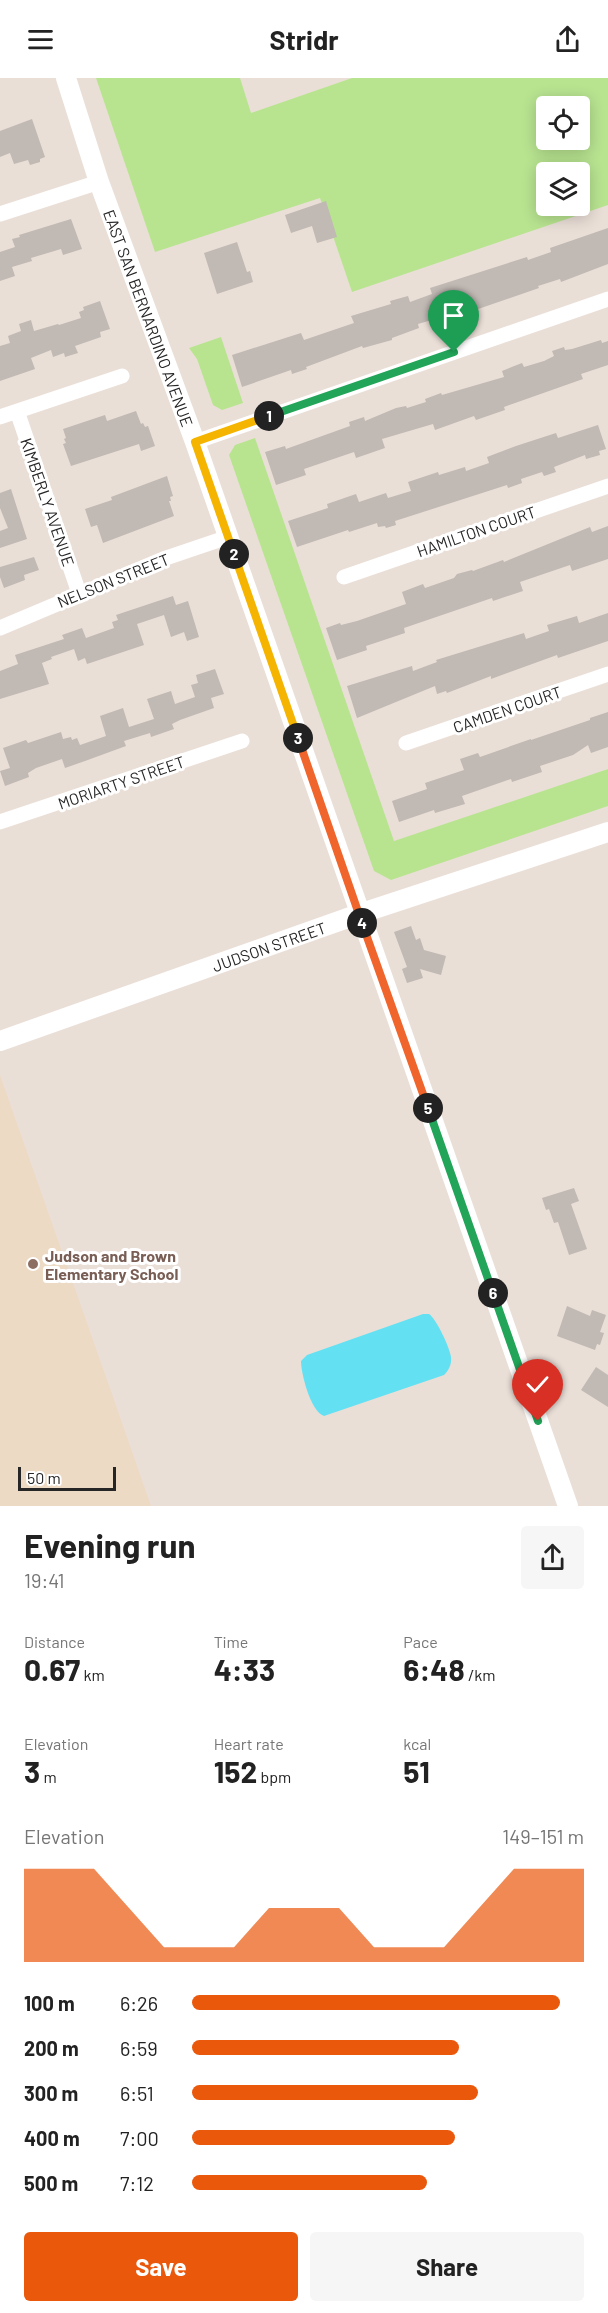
<!DOCTYPE html>
<html lang="en">
<head>
<meta charset="utf-8">
<style>
	:root { --surface:#fff; --page:#f6f6f6; --text:#222; --muted:#767676; --accent:#ea580c }
	body { margin:0; font-family:Barlow,sans-serif; background:var(--page); color:var(--text); height:100vh; display:flex; flex-direction:column; font-size:22px; white-space:nowrap }
	* { box-sizing:border-box; margin:0 }
	p { font-size:20px; color:var(--muted) }
	.icon { flex:none; width:33px; height:33px; fill:none; stroke:currentColor; stroke-width:2; stroke-linecap:round; stroke-linejoin:round }
	.map { position:relative; height:1428px; overflow:hidden }
	.drawer { display:flex; flex-direction:column; background:var(--surface); flex:1 }
	.drawer>* { flex:none }
	.tools { position:absolute; left:536px; top:18px; display:grid; gap:12px }
	.tools a { display:grid; place-items:center; width:54px; height:54px; border-radius:6px; background:var(--surface); box-shadow:0 3px 15px #0003; font-size:30px }
	.scale { position:absolute; left:18px; bottom:15px; width:98px; box-sizing:border-box; padding-left:6px; border:3px solid #262626; border-top:0; font-size:16px; line-height:21px; white-space:nowrap; color:#262626; -webkit-text-stroke:4px #fff; paint-order:stroke }
	.pin { position:absolute; display:grid; place-items:center; width:51px; height:51px; color:#fff; margin:-62px -26px; border-radius:50% 50% 50% 0; rotate:-45deg; box-shadow:0 0 6px #0007 }
	.pin .icon { rotate:45deg }
	.km { position:absolute; width:30px; height:30px; margin:-15px; border-radius:50%; background:#222; color:#fff; font-size:16px; line-height:30px; text-align:center }
	.round { display:grid; place-items:center; flex:none; width:63px; height:63px; border-radius:6px; background:var(--page) }
	.overview { display:flex; align-items:center; justify-content:space-between; height:102px; padding:0 24px }
	h1 { font-size:33px; font-weight:700; line-height:45px }
	.figures { display:grid; grid-template-columns:repeat(3,1fr); gap:9px; height:102px; padding:6px 24px }
	.figures div { display:grid; align-content:center }
	.figures b { font-size:30px; font-weight:700 }
	.figures small { font-size:16px; font-weight:400 }
	.figures p { font-size:16px }
	.chart { height:168px; padding:12px 24px }
	.chart p { display:flex; justify-content:space-between }
	.chart svg { width:100%; height:108px; margin-top:6px; fill:var(--accent); opacity:.7 }
	.button { display:flex; gap:12px; margin-top:auto; padding:12px 24px }
	.button a { flex:1; height:69px; border-radius:6px; background:var(--accent); color:#fff; font-size:24px; font-weight:700; line-height:69px; text-align:center }
	.button a+a { background:var(--page); color:var(--text) }
	ul { padding:0 24px; list-style:none; font-size:20px }
	li { display:grid; grid-template-columns:96px 72px 1fr; align-items:center; height:45px }
	li i { height:15px; border-radius:8px; background:var(--accent) }
	header { display:flex; justify-content:space-between; align-items:center; height:78px; padding:0 24px; background:var(--surface); font-size:27px; font-weight:700 }
	.map>svg:first-child { display:block }
	.education { fill:#eddac4 }
	.green { fill:#b8e490; fill-rule:evenodd }
	.water { fill:#63e1f3 }
	.building { fill:#c1b9b4 }
	.lines { fill:none; stroke-linecap:round; stroke-linejoin:round }
	.minor { stroke:#fff; stroke-width:15 }
	.tertiary { stroke:#fff; stroke-width:20 }
	.split-1-casing { stroke:#fff; stroke-width:12 }
	.split-2-casing { stroke:#fff; stroke-width:12 }
	.split-3-casing { stroke:#fff; stroke-width:12 }
	.split-4-casing { stroke:#fff; stroke-width:12 }
	.split-5-casing { stroke:#fff; stroke-width:12 }
	.split-6-casing { stroke:#fff; stroke-width:12 }
	.split-7-casing { stroke:#fff; stroke-width:12 }
	.split-1 { stroke:#22a559; stroke-width:8 }
	.split-2 { stroke:#f5b400; stroke-width:8 }
	.split-3 { stroke:#f5b400; stroke-width:8 }
	.split-4 { stroke:#f0652b; stroke-width:8 }
	.split-5 { stroke:#f0652b; stroke-width:8 }
	.split-6 { stroke:#22a559; stroke-width:8 }
	.split-7 { stroke:#22a559; stroke-width:8 }
	.education-dot { fill:#8d6e63; stroke:#fff; stroke-width:2 }
	.labels { text-anchor:middle; dominant-baseline:central; stroke-width:6; stroke-linejoin:round; paint-order:stroke }
	.street-label { font-size:16px; fill:#262626; stroke:#fff }
	.education-label { font-size:16px; font-weight:bold; fill:#785e54; stroke:#fff; text-anchor:start }
</style>
</head>
<body>
<header><svg class="icon" aria-label="menu" viewBox="0 0 24 24"><path d="M4 6h16M4 12h16M4 18h16"/></svg>Stridr<svg class="icon" aria-label="share" viewBox="0 0 24 24"><path d="M12 15V3M7 8l5-5 5 5M5 13v7h14v-7"/></svg></header>
<div class="map">
<svg width="608" height="1428" viewBox="0 0 608 1428">
	<rect width="100%" height="100%" fill="#eadfd7"/>
	<!-- education -->
	<path class="education" d="M0,997L119,1336L151,1428H0Z"/>
	<!-- green -->
	<path class="green" d="M96,0H240L251,35L352,0H608V127L352,214L320,120L155,174ZM546,28H579V62H546ZM546,94H579V128H546Z
		M221,259L243,325L222,332L213,327L197,281L189,270Z
		M255,360L394,763L608,691V728L391,802L374,793L229,377L235,367Z"/>
	<!-- water -->
	<path class="water" d="M423,1236H429C436,1240 450,1270 451,1279C452,1287 448,1293 444,1297L324,1338C311,1334 301,1296 301,1283L307,1277Z"/>
	<!-- building -->
	<path class="building" d="M32,41L45,79L40,81V84L30,87L28,82L14,86L10,75L0,79V53Z
		M326,123L337,159L317,165L312,148L291,155L285,137Z
		M71,141L82,171L63,177L61,171L31,180L32,183L12,189L15,198L0,203V174L15,169L12,161L20,159L19,157Z
		M608,150V186L561,204L560,201L538,208L539,210L458,238L453,239L452,236L418,246L419,250L392,260V262L363,270L362,268L306,289L307,291L292,296L291,292L242,309L232,277L301,255L304,262L354,245L351,238L391,226L390,223L408,218L410,224L432,216L430,210L527,179L528,182L551,174L550,170Z
		M237,164L247,194L250,193L253,204L217,216L204,175Z
		M100,223L110,251L100,254L101,259L75,268L78,275L65,279L64,275L53,279L51,272L31,280L35,291L0,303V268L10,265L8,258L21,253L19,246L31,242L34,253L58,246L59,247L81,240L79,234L84,232L83,229Z
		M601,262L602,265L608,263V287L581,296L583,301L504,329L505,332L476,342L474,338L435,352L433,346L382,361L385,370L356,380L354,374L304,391L306,397L276,407L265,374L285,368L286,371L350,348L349,344L364,339L365,343L396,330L406,328L407,330L426,324L425,321L441,315L442,317L504,299L502,293L522,285L524,289L544,283L554,278L552,273L564,269L565,272L572,271Z
		M136,333L141,346L143,345L145,349L148,348L155,368L141,373L139,366L71,388L63,366L66,365L64,361L66,360L63,351L105,337L107,343Z
		M598,347L606,371L599,373L600,377L586,381L585,377L554,389L556,394L544,398L542,394L521,401L522,405L508,410L507,407L395,443L396,447L386,450L385,448L378,449L377,445L349,454L348,452L297,469L288,443L328,430L327,426L356,416L359,424L386,415L388,420L411,413L408,404L438,394L439,397L465,389L466,393L489,385L487,379L516,368L556,355L558,360Z
		M167,398L173,418L170,419L171,423H169L174,438L103,465L97,447L91,449L85,431L112,422L111,419Z
		M11,411L27,461L0,470V453L8,450L0,430V415Z
		M608,448V481L572,493L570,487L520,504L523,513L493,523L492,520L404,550L405,555L366,568L367,572L337,582L326,550L340,545L341,547L357,543L406,526L402,514L423,506L425,510L454,500L457,496L472,492L473,493L503,482L504,484L590,449L592,454Z
		M34,479L39,492L24,497L25,502L4,510L0,499V489Z
		M173,518L176,527L188,523L199,559L187,563L184,554L171,559L164,537L137,546L144,567L87,586L85,580L78,583L74,571L51,579L52,581L42,585L49,606L0,621V593L18,586L15,577L64,561L62,557L82,550L86,560L114,550L112,544L118,542L116,537Z
		M608,535V563L558,580L557,577L491,601V598L447,615L446,613L437,616L435,608L357,640L347,608L412,588L413,593L437,584L436,582L524,555L526,561L549,553L547,547L577,538L579,545Z
		M215,591L224,616L211,620L214,630L180,642L172,646L174,651L151,659L150,655L124,663L126,668L85,683L65,690L62,681L36,690L28,695L29,699L5,708L0,693L10,690L3,670L26,662L28,665L61,654L63,661L71,659L72,662L77,660L80,667L106,658L100,638L123,630L129,649L154,641L147,621L171,613L175,626L195,619L191,607L198,605L196,597Z
		M608,634V669L591,675L588,667L573,677L540,688L542,694L512,704L511,701L462,718L465,726L435,735L434,732L399,744L392,723L427,711L425,705L464,692L460,681L478,675L480,679L531,661V662L590,642V640Z
		M411,848L416,862L420,860L424,872L446,878L441,897L420,891L423,900L407,905L402,891L407,889L394,854Z
		M574,1110L579,1123L571,1126L587,1171L569,1177L558,1144L554,1145L549,1131L546,1132L542,1120Z
		M567,1228L590,1238L592,1232L606,1237L600,1254L604,1255L600,1267L597,1266L595,1272L557,1258Z
		M596,1289L608,1297V1329L581,1312Z"/>
	<g class="lines">
		<!-- minor -->
		<path class="minor" d="M0,136L99,104
			M17,333L79,515
			M0,339L122,298
			M195,364L608,221
			M344,499L608,408
			M0,550L166,480L228,459
			M406,665L608,596
			M0,744L242,663"/>
		<!-- tertiary -->
		<g class="tertiary">
			<path id="s1" d="M66,0L99,104L195,364L568,1428"/>
			<path id="s2" d="M0,963L359,836L608,754"/>
		</g>
	</g>
	<g class="lines">
		<defs>
			<path id="split-1" d="M269,338L454,274"/>
			<path id="split-2" d="M234,476L195,364L269,338"/>
			<path id="split-3" d="M234,476L298,660"/>
			<path id="split-4" d="M298,660L362,845"/>
			<path id="split-5" d="M362,845L428,1030"/>
			<path id="split-6" d="M428,1030L493,1215"/>
			<path id="split-7" d="M493,1215L538,1343"/>
		</defs>
		<!-- split-1 casing -->
		<use href="#split-1" class="split-1-casing"/>
		<!-- split-2 casing -->
		<use href="#split-2" class="split-2-casing"/>
		<!-- split-3 casing -->
		<use href="#split-3" class="split-3-casing"/>
		<!-- split-4 casing -->
		<use href="#split-4" class="split-4-casing"/>
		<!-- split-5 casing -->
		<use href="#split-5" class="split-5-casing"/>
		<!-- split-6 casing -->
		<use href="#split-6" class="split-6-casing"/>
		<!-- split-7 casing -->
		<use href="#split-7" class="split-7-casing"/>
		<!-- split-1 -->
		<use href="#split-1" class="split-1"/>
		<!-- split-2 -->
		<use href="#split-2" class="split-2"/>
		<!-- split-3 -->
		<use href="#split-3" class="split-3"/>
		<!-- split-4 -->
		<use href="#split-4" class="split-4"/>
		<!-- split-5 -->
		<use href="#split-5" class="split-5"/>
		<!-- split-6 -->
		<use href="#split-6" class="split-6"/>
		<!-- split-7 -->
		<use href="#split-7" class="split-7"/>
	</g>
	<!-- markers -->
	<circle class="education-dot" cx="33" cy="1186" r="6"/>
	<g class="labels">
		<!-- street labels -->
		<g class="street-label">
			<text stroke="none"><textPath href="#s1" startOffset="254">EAST SAN BERNARDINO AVENUE</textPath></text>
			<text transform="translate(48 424) rotate(71)">KIMBERLY AVENUE</text>
			<text transform="translate(476 453) rotate(-19)">HAMILTON COURT</text>
			<text transform="translate(113 502) rotate(-22)">NELSON STREET</text>
			<text transform="translate(507 631) rotate(-19)">CAMDEN COURT</text>
			<text transform="translate(121 704) rotate(-19)">MORIARTY STREET</text>
			<text stroke="none"><textPath href="#s2" startOffset="285">JUDSON STREET</textPath></text>
		</g>
		<!-- education labels -->
		<g class="education-label">
			<text x="45" y="1177">Judson and Brown<tspan x="45" dy="18">Elementary School</tspan></text>
		</g>
	</g>
</svg>
<div class="tools">
<a><svg class="icon" aria-label="locate" viewBox="0 0 24 24"><circle cx="12" cy="12" r="6"/><path d="M12 2v4M12 18v4M2 12h4M18 12h4"/></svg></a>
<a><svg class="icon" aria-label="layers" viewBox="0 0 24 24"><path d="M12 4l9 5-9 5-9-5zM3 14l9 5 9-5"/></svg></a>
</div>
<div class="scale">50 m</div>
<div class="pin" style="left:454px;top:274px;background:#1e9e55"><svg class="icon" aria-label="arrive" viewBox="0 0 24 24"><path d="M6 21V4h12l-3 4 3 4H6"/></svg></div>
<div class="pin" style="left:538px;top:1343px;background:#d93025"><svg class="icon" aria-label="check" viewBox="0 0 24 24"><path d="M5 12l5 5 9-10"/></svg></div>
<b class="km" style="left:269px;top:338px">1</b>
<b class="km" style="left:234px;top:476px">2</b>
<b class="km" style="left:298px;top:660px">3</b>
<b class="km" style="left:362px;top:845px">4</b>
<b class="km" style="left:428px;top:1030px">5</b>
<b class="km" style="left:493px;top:1215px">6</b>
</div>
<section class="drawer">
<div class="overview"><div><h1>Evening run</h1><p>19:41</p></div><a class="round"><svg class="icon" aria-label="share" viewBox="0 0 24 24"><path d="M12 15V3M7 8l5-5 5 5M5 13v7h14v-7"/></svg></a></div>
<div class="figures">
<div><p>Distance</p><b>0.67<small> km</small></b></div>
<div><p>Time</p><b>4:33</b></div>
<div><p>Pace</p><b>6:48<small> /km</small></b></div>
</div>
<div class="figures">
<div><p>Elevation</p><b>3<small> m</small></b></div>
<div><p>Heart rate</p><b>152<small> bpm</small></b></div>
<div><p>kcal</p><b>51</b></div>
</div>
<div class="chart"><p><span>Elevation</span>149–151 m</p>
<svg viewBox="0 0 160 44" preserveAspectRatio="none"><path d="M0 44V6L10 6L20 6L30 22L40 38L50 38L60 38L70 22L80 22L90 22L100 38L110 38L120 38L130 22L140 6L150 6L160 6V44z"/></svg>
</div>
<ul>
<li><b>100 m</b>6:26<i style="width:94%"></i></li>
<li><b>200 m</b>6:59<i style="width:68%"></i></li>
<li><b>300 m</b>6:51<i style="width:73%"></i></li>
<li><b>400 m</b>7:00<i style="width:67%"></i></li>
<li><b>500 m</b>7:12<i style="width:60%"></i></li>
</ul>
<div class="button"><a>Save</a><a>Share</a></div>
</section>
</body>
</html>
